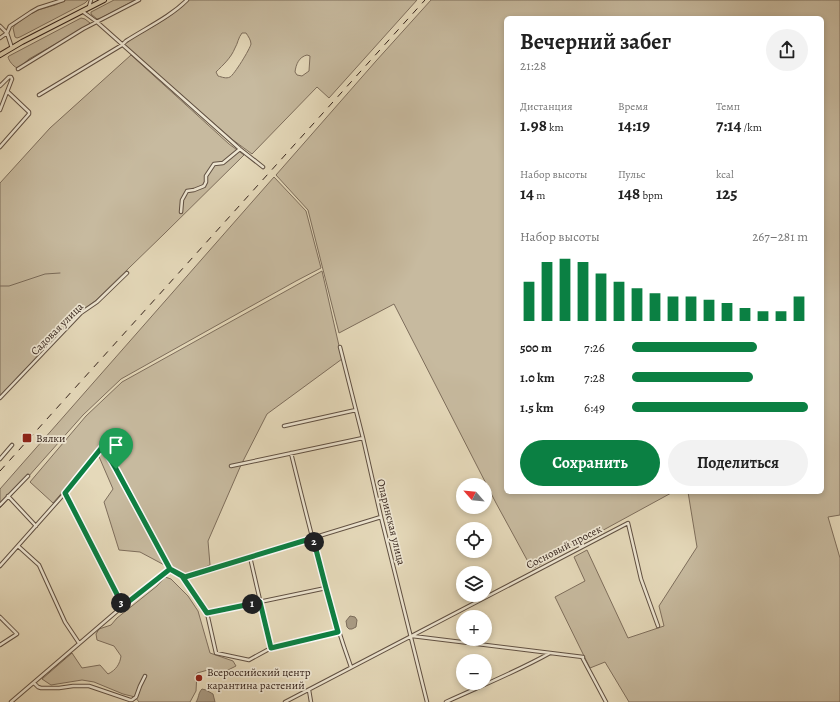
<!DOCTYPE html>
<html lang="ru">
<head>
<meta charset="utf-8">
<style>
	:root { --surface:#fff; --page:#f2f2f2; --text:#222; --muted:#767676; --accent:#0b8043 }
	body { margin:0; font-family:Alegreya,serif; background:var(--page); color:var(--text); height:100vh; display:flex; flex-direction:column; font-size:15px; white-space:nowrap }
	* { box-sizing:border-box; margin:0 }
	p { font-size:13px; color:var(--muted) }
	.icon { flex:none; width:22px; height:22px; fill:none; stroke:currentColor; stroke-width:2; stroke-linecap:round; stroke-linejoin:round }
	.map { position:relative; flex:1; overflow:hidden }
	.panel { position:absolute; left:504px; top:16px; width:320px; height:478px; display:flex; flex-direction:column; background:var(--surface); border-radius:6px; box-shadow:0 2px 6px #0003 }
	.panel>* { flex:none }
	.needle { width:26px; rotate:297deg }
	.fabs { position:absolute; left:456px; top:478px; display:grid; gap:8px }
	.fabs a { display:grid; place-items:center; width:36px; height:36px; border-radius:50%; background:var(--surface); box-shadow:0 2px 6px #0003; font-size:20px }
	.pin { position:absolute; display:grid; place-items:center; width:34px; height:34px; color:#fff; margin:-41px -17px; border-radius:50% 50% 50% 0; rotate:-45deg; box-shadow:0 0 4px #0007 }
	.pin .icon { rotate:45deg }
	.km { position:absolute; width:20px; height:20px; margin:-10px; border-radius:50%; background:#222; color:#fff; font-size:11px; line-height:20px; text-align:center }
	.round { display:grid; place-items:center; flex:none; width:42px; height:42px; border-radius:21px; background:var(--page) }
	.head { display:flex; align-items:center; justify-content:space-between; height:68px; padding:0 16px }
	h1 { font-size:22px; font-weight:700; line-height:30px }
	.metrics { display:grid; grid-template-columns:repeat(3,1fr); gap:6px; height:68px; padding:4px 16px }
	.metrics div { display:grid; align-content:center }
	.metrics b { font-size:17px; font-weight:700 }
	.metrics small { font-size:11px; font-weight:400 }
	.metrics p { font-size:11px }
	.chart { height:112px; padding:8px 16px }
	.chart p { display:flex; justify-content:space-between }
	.chart svg { width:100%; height:72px; margin-top:4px; stroke:var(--accent); stroke-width:6 }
	.cta { display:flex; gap:8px; margin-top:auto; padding:8px 16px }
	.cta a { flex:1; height:46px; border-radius:24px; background:var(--accent); color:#fff; font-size:16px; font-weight:700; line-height:46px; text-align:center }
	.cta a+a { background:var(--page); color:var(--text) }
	ul { padding:0 16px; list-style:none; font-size:13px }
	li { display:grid; grid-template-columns:64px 48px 1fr; align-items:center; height:30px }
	li i { height:10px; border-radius:5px; background:var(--accent) }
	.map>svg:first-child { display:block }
	.green { fill:#c7ba9f; stroke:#7e6e5c; fill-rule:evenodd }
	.water { fill:#a99b84; stroke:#7a6b5a }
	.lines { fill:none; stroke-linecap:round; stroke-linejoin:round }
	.stream { stroke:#7a6b5a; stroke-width:1 }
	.street-casing { stroke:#605042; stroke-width:4.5 }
	.primary-casing { stroke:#34221a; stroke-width:6 }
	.street { stroke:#eee6d2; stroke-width:2.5 }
	.primary { stroke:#e5d9ba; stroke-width:4 }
	.rail { stroke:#34221a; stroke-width:1; stroke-dasharray:7 7; stroke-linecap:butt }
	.route-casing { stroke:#fff; stroke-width:8 }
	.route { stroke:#0b8043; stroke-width:5 }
	.poi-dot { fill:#8f2418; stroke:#eee6d2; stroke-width:1.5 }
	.labels { text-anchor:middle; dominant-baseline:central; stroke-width:3.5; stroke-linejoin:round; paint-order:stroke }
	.street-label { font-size:11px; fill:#34221a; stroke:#eee6d2 }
	.poi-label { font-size:11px; fill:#34221a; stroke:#eee6d2; text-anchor:start }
</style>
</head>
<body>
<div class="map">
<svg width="840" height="702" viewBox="0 0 840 702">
	<rect width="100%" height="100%" fill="#e5d9ba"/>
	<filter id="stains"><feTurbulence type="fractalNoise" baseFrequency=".005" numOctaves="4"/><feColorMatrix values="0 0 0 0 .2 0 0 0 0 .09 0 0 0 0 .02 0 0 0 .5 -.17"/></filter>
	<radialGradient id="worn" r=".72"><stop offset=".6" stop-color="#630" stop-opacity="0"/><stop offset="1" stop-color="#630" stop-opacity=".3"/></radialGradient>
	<!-- green -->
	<path class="green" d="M66,0H88L85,3L20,37L17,38L15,37L13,28L15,25L28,15L38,10L55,5Z
		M114,0H135L101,18L97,19L91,14V12L93,11Z
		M189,0H417L329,98L317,87L252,154L233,140L125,46V43L129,40C150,28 172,17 189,0ZM242,33H246C248,36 251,40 251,44C250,49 234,75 230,77C226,79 222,77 218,76L216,72C223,65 231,58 235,48C238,43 238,38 242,33ZM307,55L310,56L309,71L302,76L297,75L295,72C296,64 299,57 307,55Z
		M431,0H840V515L828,517L840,558V702H629L605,662L590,668L585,658L555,597L585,581L574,557L587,550L628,638L664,626L659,606L697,547L688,492H822V18H506V492H673L532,569L496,503L394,304L339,333L308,210L276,175L376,61Z
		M81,18L85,19L90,23L89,25L29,59L20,67L17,68C13,66 9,61 8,57L9,56Z
		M131,55L229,144L244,155L164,234L95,301L78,313L0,396V183L50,128Z
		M274,177L306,211L321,268L296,281L121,379L83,415L12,495L0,508V489Z
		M322,271L342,359L267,414L241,465L208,541L210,565L185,576L140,552L119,550L104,502L113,489L97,452L53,503L30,482L86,416L122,382Z
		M165,577L171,579L188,596L198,611L210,653L233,661L236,666L220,674L208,670L197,673L196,691L190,702H139L135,697L123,694L94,682L82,680L51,685L42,679L72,653L82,668L100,665L108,674C116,670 120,664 121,656L114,646L97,640L96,634L99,629L111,625L117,618L157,586Z"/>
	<!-- water -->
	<path class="water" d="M350,616L355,617L357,620L356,627L352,629H349L347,627L346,621Z
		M202,689L206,690L213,694L215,702H196C199,698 198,693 202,689Z"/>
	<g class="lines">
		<!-- stream -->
		<path class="stream" d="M0,286H9L45,274L60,273"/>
		<defs>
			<path id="street" d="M89,7L91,0
				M82,11L97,22L240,149L263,167
				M0,26L7,33L12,48
				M0,38L7,33L10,26L31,12L38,8L63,0
				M18,69L83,29L139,0
				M0,86L9,77H11L12,79L0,110
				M39,95L122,45L126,41C146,28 170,17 187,0
				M0,147L29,114V112L8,92
				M181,212L182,200L187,191L194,190L204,186L206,182V176L214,164L223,163L240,149
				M340,347L363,438L381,517L427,702
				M0,398L81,313L97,302L127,273
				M284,426L356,410
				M291,453C309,525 326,597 351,667
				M0,459L12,445
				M231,466L363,438
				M65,493L123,606
				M8,496L36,526
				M0,505L28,476
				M18,546L39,565L65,622L79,643
				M250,557L271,648
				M0,566L65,493L103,446L116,469L170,569
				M170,569L182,576L207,613L216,653L249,660L271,648L338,632
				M183,576L185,577L381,517
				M207,613L326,588
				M0,617L17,634L0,645
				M412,636L583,657
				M582,657L606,702
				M34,683L38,687L41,688H59L73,686H89L130,700H132L136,697L140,686L145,676
				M309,690L311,702
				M11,702L123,606L170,569
				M285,702L628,523L641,579L658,626
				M446,702C481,686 516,672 550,653"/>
			<path id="primary" d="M0,55L22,42L104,0"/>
		</defs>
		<!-- street casing -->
		<use href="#street" class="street-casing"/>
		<!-- primary casing -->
		<use href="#primary" class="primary-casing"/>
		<!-- street -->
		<use href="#street" class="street"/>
		<!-- primary -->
		<use href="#primary" class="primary"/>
		<!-- rail -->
		<path class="rail" d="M0,471L425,0"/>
	</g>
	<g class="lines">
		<defs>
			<path id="route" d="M116,469L170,569L182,576L207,613L260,602L271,648L338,632L326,588L313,538L185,577L170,569L123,606L65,493L103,446L116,469"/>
		</defs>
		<!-- route casing -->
		<use href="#route" class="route-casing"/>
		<!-- route -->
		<use href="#route" class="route"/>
	</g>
	<!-- markers -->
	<g class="poi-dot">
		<rect x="22" y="433" width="10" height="10" rx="2"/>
		<circle cx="199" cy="678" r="4"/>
	</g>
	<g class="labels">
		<!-- street labels -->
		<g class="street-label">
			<text transform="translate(57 329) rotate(-45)">Садовая улица</text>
			<text transform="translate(391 522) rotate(76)">Опаринская улица</text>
			<text transform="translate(564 547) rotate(-27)">Сосновый просек</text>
		</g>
		<!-- poi labels -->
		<g class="poi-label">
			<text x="36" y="438">Вялки</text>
			<text x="207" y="672">Всероссийский центр<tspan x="207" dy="13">карантина растений</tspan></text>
		</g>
	</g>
	<rect width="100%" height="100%" filter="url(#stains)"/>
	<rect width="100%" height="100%" fill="url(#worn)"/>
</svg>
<div class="fabs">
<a><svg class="needle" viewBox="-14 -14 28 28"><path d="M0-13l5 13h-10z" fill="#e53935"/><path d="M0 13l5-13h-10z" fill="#767676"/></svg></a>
<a><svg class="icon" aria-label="locate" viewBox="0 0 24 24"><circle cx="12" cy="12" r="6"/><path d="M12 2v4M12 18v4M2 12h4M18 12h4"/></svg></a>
<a><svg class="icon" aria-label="layers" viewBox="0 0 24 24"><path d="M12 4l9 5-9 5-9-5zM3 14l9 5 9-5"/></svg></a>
<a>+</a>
<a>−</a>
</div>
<div class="pin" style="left:116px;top:469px;background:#1e9e55"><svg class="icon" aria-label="arrive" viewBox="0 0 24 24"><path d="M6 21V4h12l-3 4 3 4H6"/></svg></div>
<b class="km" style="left:252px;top:604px">1</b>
<b class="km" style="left:314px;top:542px">2</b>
<b class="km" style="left:121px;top:603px">3</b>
<section class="panel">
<div class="head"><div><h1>Вечерний забег</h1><p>21:28</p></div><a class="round"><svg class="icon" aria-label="share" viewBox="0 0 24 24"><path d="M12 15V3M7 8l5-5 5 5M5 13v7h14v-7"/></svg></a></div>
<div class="metrics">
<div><p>Дистанция</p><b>1.98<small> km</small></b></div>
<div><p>Время</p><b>14:19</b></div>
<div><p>Темп</p><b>7:14<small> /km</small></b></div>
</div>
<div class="metrics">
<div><p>Набор высоты</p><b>14<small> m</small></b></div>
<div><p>Пульс</p><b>148<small> bpm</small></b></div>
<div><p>kcal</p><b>125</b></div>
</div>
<div class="chart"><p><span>Набор высоты</span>267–281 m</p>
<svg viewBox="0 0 160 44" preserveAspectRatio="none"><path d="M5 44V20M15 44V8M25 44V6M35 44V8M45 44V15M55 44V20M65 44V24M75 44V27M85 44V29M95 44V29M105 44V31M115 44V33M125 44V36M135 44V38M145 44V38M155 44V29"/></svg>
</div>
<ul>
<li><b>500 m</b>7:26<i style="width:71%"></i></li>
<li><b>1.0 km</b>7:28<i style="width:69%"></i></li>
<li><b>1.5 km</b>6:49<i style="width:100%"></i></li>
</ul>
<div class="cta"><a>Сохранить</a><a>Поделиться</a></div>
</section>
</div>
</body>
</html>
